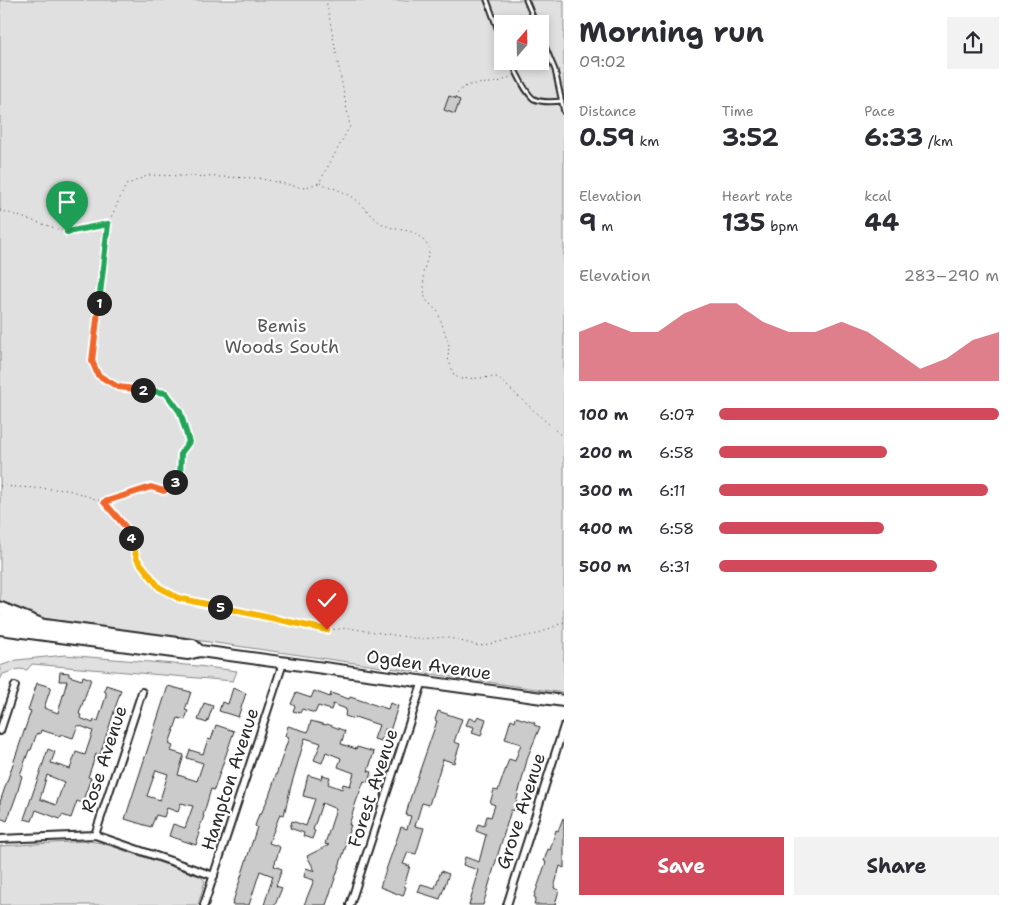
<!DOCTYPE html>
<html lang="en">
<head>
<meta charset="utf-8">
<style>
	:root { --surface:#fff; --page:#f2f2f3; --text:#2b2b33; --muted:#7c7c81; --accent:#d1495b }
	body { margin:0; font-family:"Shantell Sans",sans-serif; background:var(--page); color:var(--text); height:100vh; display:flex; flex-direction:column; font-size:19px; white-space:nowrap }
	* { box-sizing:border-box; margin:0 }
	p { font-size:16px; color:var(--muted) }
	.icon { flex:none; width:28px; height:28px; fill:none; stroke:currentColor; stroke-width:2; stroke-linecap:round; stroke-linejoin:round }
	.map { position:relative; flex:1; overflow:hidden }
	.panel { display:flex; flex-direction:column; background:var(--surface); width:450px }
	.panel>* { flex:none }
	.needle { width:32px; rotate:20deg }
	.tools { position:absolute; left:494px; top:15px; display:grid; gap:10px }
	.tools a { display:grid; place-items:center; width:55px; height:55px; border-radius:0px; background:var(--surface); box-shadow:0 2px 8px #0003; font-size:25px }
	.pin { position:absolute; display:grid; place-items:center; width:42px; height:42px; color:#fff; margin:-51px -21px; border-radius:50% 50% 50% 0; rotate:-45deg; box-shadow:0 0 5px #0007 }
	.pin .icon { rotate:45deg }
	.km { position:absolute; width:25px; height:25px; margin:-12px; border-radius:50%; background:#222; color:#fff; font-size:14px; line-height:25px; text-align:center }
	.round { display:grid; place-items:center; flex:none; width:52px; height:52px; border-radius:0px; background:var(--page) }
	.head { display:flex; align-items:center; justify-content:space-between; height:85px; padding:0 15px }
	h1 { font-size:28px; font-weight:700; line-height:38px }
	.metrics { display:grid; grid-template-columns:repeat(3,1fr); gap:8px; height:85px; padding:5px 15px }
	.metrics div { display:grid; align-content:center }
	.metrics b { font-size:25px; font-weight:700 }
	.metrics small { font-size:14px; font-weight:400 }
	.metrics p { font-size:14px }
	.chart { height:140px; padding:10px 15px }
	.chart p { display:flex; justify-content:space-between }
	.chart svg { width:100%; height:90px; margin-top:5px; fill:var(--accent); opacity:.7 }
	.cta { display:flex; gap:10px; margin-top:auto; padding:10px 15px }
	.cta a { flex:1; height:58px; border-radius:0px; background:var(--accent); color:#fff; font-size:20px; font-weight:700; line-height:58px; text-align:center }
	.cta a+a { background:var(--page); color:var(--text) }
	ul { padding:0 15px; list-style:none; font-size:16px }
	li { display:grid; grid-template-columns:80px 60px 1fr; align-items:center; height:38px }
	li i { height:12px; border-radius:6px; background:var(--accent) }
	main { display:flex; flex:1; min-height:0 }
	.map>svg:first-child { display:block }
	.green { fill:#e0e0e0; stroke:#868686; fill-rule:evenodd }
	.building { fill:#cbcbcb; stroke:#2b2b2b; fill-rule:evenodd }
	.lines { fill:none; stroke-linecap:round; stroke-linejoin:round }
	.lane-casing { stroke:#2b2b2b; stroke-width:7 }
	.street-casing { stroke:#2b2b2b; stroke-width:10 }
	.primary-casing { stroke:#2b2b2b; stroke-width:14 }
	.highway-casing { stroke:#2b2b2b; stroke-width:15 }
	.path { stroke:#2b2b2b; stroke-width:1; stroke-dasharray:1 4; stroke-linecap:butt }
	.lane { stroke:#fff; stroke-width:3 }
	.street { stroke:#fff; stroke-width:6 }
	.primary { stroke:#fff; stroke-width:10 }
	.highway { stroke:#fff; stroke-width:11 }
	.split-1-casing { stroke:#fff; stroke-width:10 }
	.split-2-casing { stroke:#fff; stroke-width:10 }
	.split-3-casing { stroke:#fff; stroke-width:10 }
	.split-4-casing { stroke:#fff; stroke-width:10 }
	.split-5-casing { stroke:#fff; stroke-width:10 }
	.split-6-casing { stroke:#fff; stroke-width:10 }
	.split-1 { stroke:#22a559; stroke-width:6 }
	.split-2 { stroke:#f0652b; stroke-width:6 }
	.split-3 { stroke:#22a559; stroke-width:6 }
	.split-4 { stroke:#f0652b; stroke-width:6 }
	.split-5 { stroke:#f5b400; stroke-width:6 }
	.split-6 { stroke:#f5b400; stroke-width:6 }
	.labels { text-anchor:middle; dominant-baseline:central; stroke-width:4.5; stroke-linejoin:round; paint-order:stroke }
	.park-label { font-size:18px; fill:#585858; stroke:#fff }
	.street-label { font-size:18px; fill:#2b2b2b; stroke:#fff }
</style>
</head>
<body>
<main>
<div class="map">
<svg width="564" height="905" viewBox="0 0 564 905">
	<rect width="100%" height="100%" fill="#fff"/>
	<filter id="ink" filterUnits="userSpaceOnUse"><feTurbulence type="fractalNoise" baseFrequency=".02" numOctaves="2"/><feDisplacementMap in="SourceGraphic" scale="10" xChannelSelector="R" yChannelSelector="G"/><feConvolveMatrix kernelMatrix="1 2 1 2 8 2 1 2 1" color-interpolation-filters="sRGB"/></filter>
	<g filter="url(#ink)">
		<!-- green -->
		<path class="green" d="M0,0H564V693L0,612ZM502,24H540V61H502Z
			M65,655L198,666L237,671L233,681L32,664L27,670L19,669L3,674L0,680V666L17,660Z
			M88,841L102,843L200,876L205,881L198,905H0V846Z"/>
		<!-- building -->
		<path class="building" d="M449,96L460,100L455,114L444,110Z
			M60,672L69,673V676L82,680L83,676L91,679L79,714L81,715L80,718L93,723L94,720L98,721L106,696V692L104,691L106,685L121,690L100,755L96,754L88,777L91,778L82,803L77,801L71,818L62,815L60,819L36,810L32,821L24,819L48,749L55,752L51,763L70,769L76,752L85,755L93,731L78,725L73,738L61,734L60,736L41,730L40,734L37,733L31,750H29L20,775L22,776L17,794L7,821L0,818V802L31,711L28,710L37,683L51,687L44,708L58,713L67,681H59ZM47,775L64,782L56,805L40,799Z
			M168,686L191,692L185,710L188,711L185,720L178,718L169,744L173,746L171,751L184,755L178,775L197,781L203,763L187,758L190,750L203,754L208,739L211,740L216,725L234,731L214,790L211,789L203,816H204L198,832L200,833L196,845L169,836L173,824L185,828L193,806L181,803L178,812L167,808L164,817L156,815L151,827L125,819ZM156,770L168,774L160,800L147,796Z
			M233,688L246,693L238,717L219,711L222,702L228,704Z
			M314,691L330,697L331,693L349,699L350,697L388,709L390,703L398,706L390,731L385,729L381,741L374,739L379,725L355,717L354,719L345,716L346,709L333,704L331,710L318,706L315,713L302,709L300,713L293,711L295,706L291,704L296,693L311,698Z
			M204,703L213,706L207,723L198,720Z
			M438,711L462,719L454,742L460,744L454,763L443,759L429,805L422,803L415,826L424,828L416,854L408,852L403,864L410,866L404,886L406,887L403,896L380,887L401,827L407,829L411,816L406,815L410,799L437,721L435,720Z
			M478,716L486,719L481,736L472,733L474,727L466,725L469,718L476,720Z
			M516,717L535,723L534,725L540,727L528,756L516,803L514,811L511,810L483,905H469L477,878L476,877L478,870L463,865L465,857L479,862L486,835L476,831L478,824L484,826L487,816L491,817L495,805L490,803L494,790L498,791L509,759L515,761L521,744L505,739L511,719L515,721Z
			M311,721L326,725L327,724L345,731L341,744L356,749L357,747L374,752L368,771L372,772L369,782L364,781L356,802L349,825H351L345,842L347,843L326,905H304L314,880L304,877L306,868L315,871L307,856L329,845L325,844L336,809L322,803L313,830L315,831L312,839L303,836L304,833L290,828L292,821L306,826L315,799L303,796L308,775L321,779L322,775L330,777L328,784L342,789L343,784L350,786L354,773L338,767L341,758L326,752L322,763L314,760L321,743L305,738L291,786L284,815L280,814L269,843L280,847L274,866L282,869L276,886L282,888L275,905H264L273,876L260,871L249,905H232L257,827L255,826L259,814H261L269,796L289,737L285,736L288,726L308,732Z
			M563,818L564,819V868L560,866L554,888L559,890L555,905H534L536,898L534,897L546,862L544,861L548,849L550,850L556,830L558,831Z
			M441,871L449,874L440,899L418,892L421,884L435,888Z"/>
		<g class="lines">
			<defs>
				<path id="lane" d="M487,0L502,41
					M526,0L536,24
					M540,34L555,70L564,112
					M511,61C516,71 525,93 534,99C542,103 553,102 562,101"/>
				<path id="street" d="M0,731L15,686
					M95,835L142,692
					M0,839L95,835L214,876
					M204,905L283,663
					M350,905L423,681
					M507,905L564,726"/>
				<path id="primary" d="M0,619L193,645L200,651
					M0,629L188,654L200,651L564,701"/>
				<path id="highway" d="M0,608L40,624"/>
			</defs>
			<!-- lane casing -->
			<use href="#lane" class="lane-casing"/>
			<!-- street casing -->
			<use href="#street" class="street-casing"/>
			<!-- primary casing -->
			<use href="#primary" class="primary-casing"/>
			<!-- highway casing -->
			<use href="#highway" class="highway-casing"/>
			<!-- path -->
			<path class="path" d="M455,98C466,74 491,91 511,76
				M320,183C329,187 340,190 349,195C361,201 369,215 381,223C403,236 412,222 430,249L423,273L425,299L438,312L449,345L448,358L454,375L460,379L497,377L564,438
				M0,210L67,232L107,224
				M0,486L69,490L104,502L129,531L137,559L159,587L178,598L327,630L348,628L420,639L446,637L479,646L537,634L564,622
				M104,502L151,487L164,491L180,477L181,453L189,442L180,411L166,393L118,387L98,375L92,361L108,224L126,185L149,175L258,178L303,188L319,183L350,126L326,0"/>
			<!-- lane -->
			<use href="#lane" class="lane"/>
			<!-- street -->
			<use href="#street" class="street"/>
			<!-- primary -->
			<use href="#primary" class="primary"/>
			<!-- highway -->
			<use href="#highway" class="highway"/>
		</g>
	</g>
	<g class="lines" filter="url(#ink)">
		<defs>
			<path id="split-1" d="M67,232L108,224L99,303"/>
			<path id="split-2" d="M99,303L92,361L98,375L118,387L143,390"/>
			<path id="split-3" d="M143,390L166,393L180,412L189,442L181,453L180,477L175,482"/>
			<path id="split-4" d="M131,538L129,531L104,502L151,487L164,491L175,482"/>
			<path id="split-5" d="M131,538L137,559L159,587L178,598L220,607"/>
			<path id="split-6" d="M220,607L327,630"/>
		</defs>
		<!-- split-1 casing -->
		<use href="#split-1" class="split-1-casing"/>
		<!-- split-2 casing -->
		<use href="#split-2" class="split-2-casing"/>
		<!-- split-3 casing -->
		<use href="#split-3" class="split-3-casing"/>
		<!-- split-4 casing -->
		<use href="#split-4" class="split-4-casing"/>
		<!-- split-5 casing -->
		<use href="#split-5" class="split-5-casing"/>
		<!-- split-6 casing -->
		<use href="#split-6" class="split-6-casing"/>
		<!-- split-1 -->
		<use href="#split-1" class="split-1"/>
		<!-- split-2 -->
		<use href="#split-2" class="split-2"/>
		<!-- split-3 -->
		<use href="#split-3" class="split-3"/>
		<!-- split-4 -->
		<use href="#split-4" class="split-4"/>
		<!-- split-5 -->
		<use href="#split-5" class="split-5"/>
		<!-- split-6 -->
		<use href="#split-6" class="split-6"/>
	</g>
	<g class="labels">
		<!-- park labels -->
		<g class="park-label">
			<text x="282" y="326">Bemis<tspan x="282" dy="21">Woods South</tspan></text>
		</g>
		<!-- street labels -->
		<g class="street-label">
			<text transform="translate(429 665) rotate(8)">Ogden Avenue</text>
			<text transform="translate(104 759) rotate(-72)">Rose Avenue</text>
			<text transform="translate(230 779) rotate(-72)">Hampton Avenue</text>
			<text transform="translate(373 788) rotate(-72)">Forest Avenue</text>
			<text transform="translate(521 811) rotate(-72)">Grove Avenue</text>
		</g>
	</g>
</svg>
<div class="tools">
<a><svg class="needle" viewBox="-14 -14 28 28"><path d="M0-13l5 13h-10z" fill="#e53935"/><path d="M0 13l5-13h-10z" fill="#7c7c81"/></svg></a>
</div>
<div class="pin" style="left:67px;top:232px;background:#1e9e55"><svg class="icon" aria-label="arrive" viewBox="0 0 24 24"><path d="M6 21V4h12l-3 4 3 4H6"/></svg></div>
<div class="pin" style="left:327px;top:630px;background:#d93025"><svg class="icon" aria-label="check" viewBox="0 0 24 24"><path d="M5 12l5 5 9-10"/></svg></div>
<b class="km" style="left:99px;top:303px">1</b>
<b class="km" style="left:143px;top:390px">2</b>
<b class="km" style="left:175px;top:482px">3</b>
<b class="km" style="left:131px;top:538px">4</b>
<b class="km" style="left:220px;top:607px">5</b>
</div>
<section class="panel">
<div class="head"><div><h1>Morning run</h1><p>09:02</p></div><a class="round"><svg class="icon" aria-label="share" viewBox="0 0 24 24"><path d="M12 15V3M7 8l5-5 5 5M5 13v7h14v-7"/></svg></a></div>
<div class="metrics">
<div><p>Distance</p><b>0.59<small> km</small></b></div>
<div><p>Time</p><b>3:52</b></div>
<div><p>Pace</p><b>6:33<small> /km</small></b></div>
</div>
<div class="metrics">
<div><p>Elevation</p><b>9<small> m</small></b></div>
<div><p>Heart rate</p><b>135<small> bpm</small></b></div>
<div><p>kcal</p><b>44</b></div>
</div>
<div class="chart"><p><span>Elevation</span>283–290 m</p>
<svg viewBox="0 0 160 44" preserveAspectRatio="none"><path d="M0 44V20L10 15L20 20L30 20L40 11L50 6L60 6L70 15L80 20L90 20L100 15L110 20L120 29L130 38L140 33L150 24L160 20V44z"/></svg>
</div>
<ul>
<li><b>100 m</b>6:07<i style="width:100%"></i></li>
<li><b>200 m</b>6:58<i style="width:60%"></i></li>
<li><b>300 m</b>6:11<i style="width:96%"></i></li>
<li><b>400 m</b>6:58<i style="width:59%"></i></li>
<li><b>500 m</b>6:31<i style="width:78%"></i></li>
</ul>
<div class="cta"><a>Save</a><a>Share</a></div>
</section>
</main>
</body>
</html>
